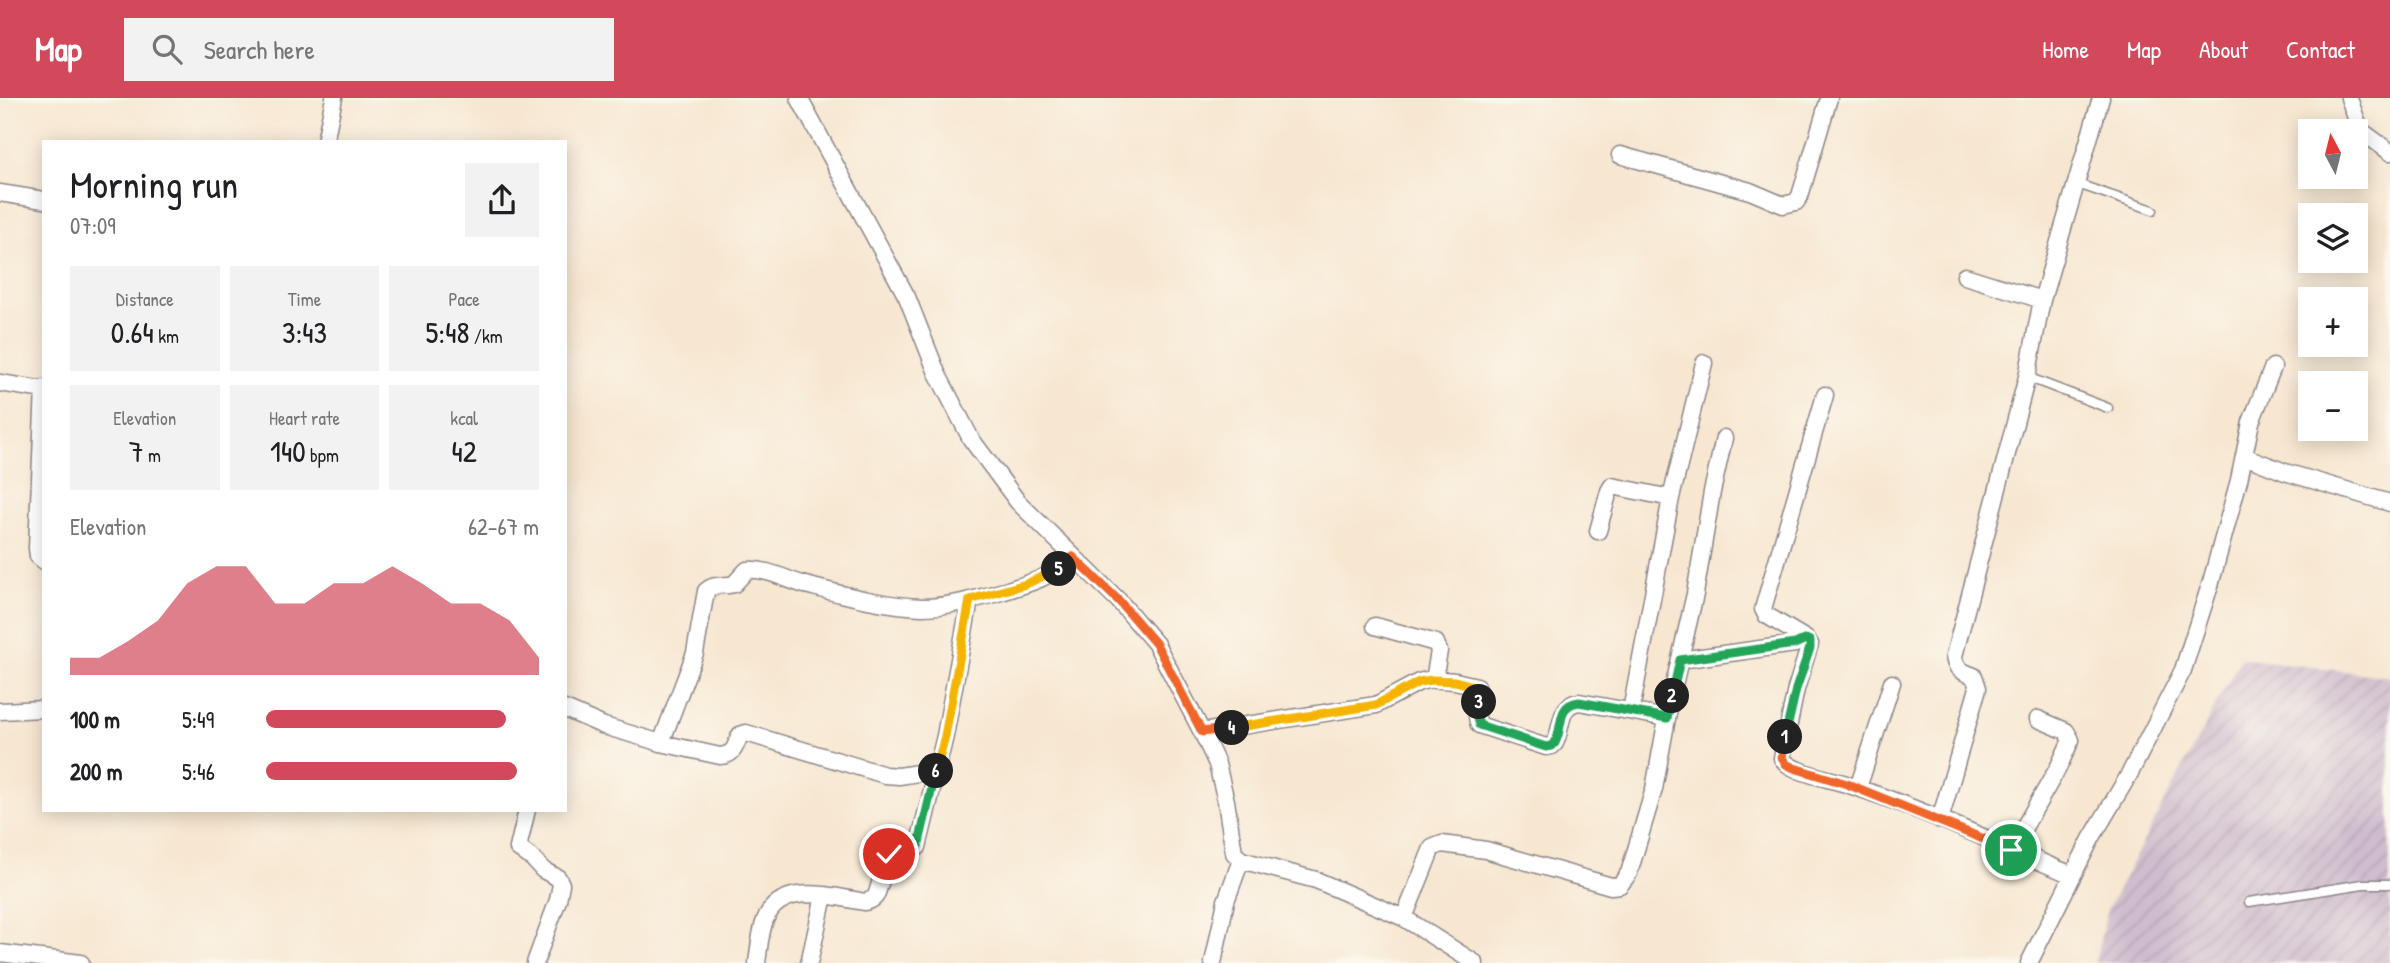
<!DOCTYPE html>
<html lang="en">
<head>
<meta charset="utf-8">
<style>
	:root { --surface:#fff; --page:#f2f2f2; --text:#202124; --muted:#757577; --accent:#d1495b }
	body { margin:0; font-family:"Patrick Hand",sans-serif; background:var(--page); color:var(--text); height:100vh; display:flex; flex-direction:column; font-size:26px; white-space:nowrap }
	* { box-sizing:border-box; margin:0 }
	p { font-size:23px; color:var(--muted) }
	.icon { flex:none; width:38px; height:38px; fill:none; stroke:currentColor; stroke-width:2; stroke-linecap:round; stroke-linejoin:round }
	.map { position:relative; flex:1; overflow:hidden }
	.details { position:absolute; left:42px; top:42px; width:525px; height:672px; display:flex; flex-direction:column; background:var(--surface); border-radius:0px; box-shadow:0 4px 18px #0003 }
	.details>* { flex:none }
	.needle { width:46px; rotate:353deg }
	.buttons { position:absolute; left:2298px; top:21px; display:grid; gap:14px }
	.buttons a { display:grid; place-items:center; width:70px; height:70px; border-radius:0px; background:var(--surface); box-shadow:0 4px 18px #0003; font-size:35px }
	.pin { position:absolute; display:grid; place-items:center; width:60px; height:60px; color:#fff; margin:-30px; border:4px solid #fff; border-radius:50%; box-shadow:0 2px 7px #0007 }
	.km { position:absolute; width:35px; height:35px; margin:-18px; border-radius:50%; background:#222; color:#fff; font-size:19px; line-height:35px; text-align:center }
	.round { display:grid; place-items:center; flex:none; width:74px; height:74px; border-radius:0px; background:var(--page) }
	.overview { display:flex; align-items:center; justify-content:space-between; height:119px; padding:0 28px }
	h1 { font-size:38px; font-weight:600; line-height:52px }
	.stats { display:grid; grid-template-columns:repeat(3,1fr); gap:10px; height:119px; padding:7px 28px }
	.stats div { display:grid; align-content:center; border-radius:0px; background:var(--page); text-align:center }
	.stats b { font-size:30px; font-weight:600 }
	.stats small { font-size:19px; font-weight:400 }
	.stats p { font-size:19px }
	.chart { height:196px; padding:14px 28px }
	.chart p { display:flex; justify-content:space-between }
	.chart svg { width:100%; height:126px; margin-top:7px; fill:var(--accent); opacity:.7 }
	ul { padding:0 28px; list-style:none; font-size:23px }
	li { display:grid; grid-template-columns:112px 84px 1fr; align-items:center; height:52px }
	li i { height:18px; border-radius:9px; background:var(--accent) }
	header { display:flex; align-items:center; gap:42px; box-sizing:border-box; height:98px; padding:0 35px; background:var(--accent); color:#fff }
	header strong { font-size:33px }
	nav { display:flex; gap:38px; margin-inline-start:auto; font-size:24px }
	.search { width:490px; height:63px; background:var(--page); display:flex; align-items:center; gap:18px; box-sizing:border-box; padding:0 24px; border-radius:0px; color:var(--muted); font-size:26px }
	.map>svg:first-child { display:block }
	.industrial { fill:url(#industrial-furrows) }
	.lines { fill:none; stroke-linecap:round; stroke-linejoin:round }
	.service-casing { stroke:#8c8486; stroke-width:11 }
	.minor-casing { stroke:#8c8486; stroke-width:19 }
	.service { stroke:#fff; stroke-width:8 }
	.minor { stroke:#fff; stroke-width:16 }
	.split-1-casing { stroke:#fff; stroke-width:14 }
	.split-2-casing { stroke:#fff; stroke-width:14 }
	.split-3-casing { stroke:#fff; stroke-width:14 }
	.split-4-casing { stroke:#fff; stroke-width:14 }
	.split-5-casing { stroke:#fff; stroke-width:14 }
	.split-6-casing { stroke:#fff; stroke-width:14 }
	.split-7-casing { stroke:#fff; stroke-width:14 }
	.split-1 { stroke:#f0652b; stroke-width:9 }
	.split-2 { stroke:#22a559; stroke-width:9 }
	.split-3 { stroke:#22a559; stroke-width:9 }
	.split-4 { stroke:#f5b400; stroke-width:9 }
	.split-5 { stroke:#f0652b; stroke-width:9 }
	.split-6 { stroke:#f5b400; stroke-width:9 }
	.split-7 { stroke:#22a559; stroke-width:9 }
</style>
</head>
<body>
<header>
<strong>Map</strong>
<div class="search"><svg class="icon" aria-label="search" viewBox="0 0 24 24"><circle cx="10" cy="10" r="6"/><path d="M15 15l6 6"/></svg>Search here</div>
<nav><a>Home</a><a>Map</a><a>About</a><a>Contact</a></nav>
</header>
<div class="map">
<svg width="2390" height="865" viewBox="0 0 2390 865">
	<defs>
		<pattern id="industrial-furrows" width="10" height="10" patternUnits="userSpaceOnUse" patternTransform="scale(1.75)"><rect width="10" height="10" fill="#cfbdce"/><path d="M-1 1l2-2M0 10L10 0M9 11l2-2" fill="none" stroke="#b1a2b2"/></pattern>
	</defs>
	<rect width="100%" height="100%" fill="#fbf7ec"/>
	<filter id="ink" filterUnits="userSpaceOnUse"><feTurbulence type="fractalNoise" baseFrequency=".0143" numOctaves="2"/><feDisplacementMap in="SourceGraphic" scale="14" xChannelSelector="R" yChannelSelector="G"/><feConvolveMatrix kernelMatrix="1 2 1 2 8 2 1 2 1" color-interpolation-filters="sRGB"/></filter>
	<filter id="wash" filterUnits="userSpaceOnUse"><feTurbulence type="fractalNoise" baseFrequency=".00686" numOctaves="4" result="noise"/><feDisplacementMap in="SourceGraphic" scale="28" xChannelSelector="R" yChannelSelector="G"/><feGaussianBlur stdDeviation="1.57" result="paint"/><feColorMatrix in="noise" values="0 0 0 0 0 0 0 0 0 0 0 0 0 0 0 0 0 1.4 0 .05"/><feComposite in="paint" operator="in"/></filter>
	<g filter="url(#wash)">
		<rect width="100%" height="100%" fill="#f7e7d1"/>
		<!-- industrial -->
		<path class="industrial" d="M2241,560L2390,579V865H2095L2107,812Z"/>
	</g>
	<g filter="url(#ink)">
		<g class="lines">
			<defs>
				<path id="service" d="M2075,85L2153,112
					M2027,279L2108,310
					M2249,804L2363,786H2390"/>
				<path id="minor" d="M799,0L907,199L937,275L971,341L1018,404L1119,503L1156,546L1202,634L1217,666L1226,703L1234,755L1241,762L1316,782L1404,820
					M2349,0L2360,32L2390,54
					M325,44L334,0
					M1620,57L1750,93L1783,107L1796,104L1800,98L1829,0
					M0,95L44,102
					M1965,178L2042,202
					M0,285L44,292
					M44,290L37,450L38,458L44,463
					M1825,297L1763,511L1766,517L1806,541L1810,546L1796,591L1782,660C1790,675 1829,680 1846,686C1923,711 1997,746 2072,777
					M2244,358L2285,374L2390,405
					M1598,433L1609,393L1612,388L1671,400
					M1375,528L1436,545L1439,553L1434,582
					M1680,562L1795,546L1806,541
					M565,611L604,628L661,645L720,658C734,657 735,649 740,637L746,635L885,677L899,678L937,672
					M0,613L44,611
					M1631,613L1671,400L1704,265
					M1202,634L1376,607L1419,584L1431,581L1455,583L1477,588C1483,601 1473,614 1479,627L1546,649L1552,648L1555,645C1563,629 1558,607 1579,604L1667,620
					M661,645L695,555L706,493C714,485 723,489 734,486L747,472C766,470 787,482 805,487C841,496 885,508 922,509C948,509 976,501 1001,494C1031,485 1050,480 1073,459
					M1858,690L1892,585
					M527,712L518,750L533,761L543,772L558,780L561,786L558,802L535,865
					M1940,722L1978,590L1974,578C1963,574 1955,572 1954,558L2027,279L2042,202L2101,0
					M2011,752L2058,670L2071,642L2066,633L2038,621
					M0,855L81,865
					M757,865C759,851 760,835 765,822C781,782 833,799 865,804C871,802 875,801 877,795L889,756L913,752L918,749L945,638L970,502
					M809,865L824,798
					M1213,865L1226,803L1241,762
					M1475,865L1404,820L1432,750L1442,746L1486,752L1611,788L1620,787L1629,775L1654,691L1670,604L1695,496L1712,394L1724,340
					M2029,865L2091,741L2130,675L2183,572L2211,484L2239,382L2251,324L2273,269"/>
			</defs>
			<!-- service casing -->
			<use href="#service" class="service-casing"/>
			<!-- minor casing -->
			<use href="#minor" class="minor-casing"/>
			<!-- service -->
			<use href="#service" class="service"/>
			<!-- minor -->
			<use href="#minor" class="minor"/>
		</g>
	</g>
	<g class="lines" filter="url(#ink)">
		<defs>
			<path id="split-1" d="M1785,639L1782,660L1786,666L1794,670L1847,686L2011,752"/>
			<path id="split-2" d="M1672,598L1680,562L1795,546L1806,541L1810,543V550L1796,591L1785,639"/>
			<path id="split-3" d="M1479,604L1476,617L1479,627L1546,649L1552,648L1555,645C1564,628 1556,607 1579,604L1667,620L1672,598"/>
			<path id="split-4" d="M1232,630L1376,607L1419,584L1432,582L1455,583L1477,589L1479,593V604"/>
			<path id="split-5" d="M1059,471L1073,459L1119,503L1156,546L1202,634L1232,630"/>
			<path id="split-6" d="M936,673L945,638L970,502L1026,486L1059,471"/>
			<path id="split-7" d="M889,756L914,752L918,749L936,673"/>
		</defs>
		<!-- split-1 casing -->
		<use href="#split-1" class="split-1-casing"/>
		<!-- split-2 casing -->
		<use href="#split-2" class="split-2-casing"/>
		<!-- split-3 casing -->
		<use href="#split-3" class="split-3-casing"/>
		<!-- split-4 casing -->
		<use href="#split-4" class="split-4-casing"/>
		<!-- split-5 casing -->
		<use href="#split-5" class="split-5-casing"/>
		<!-- split-6 casing -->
		<use href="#split-6" class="split-6-casing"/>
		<!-- split-7 casing -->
		<use href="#split-7" class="split-7-casing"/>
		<!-- split-1 -->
		<use href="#split-1" class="split-1"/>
		<!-- split-2 -->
		<use href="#split-2" class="split-2"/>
		<!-- split-3 -->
		<use href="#split-3" class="split-3"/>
		<!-- split-4 -->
		<use href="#split-4" class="split-4"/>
		<!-- split-5 -->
		<use href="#split-5" class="split-5"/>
		<!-- split-6 -->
		<use href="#split-6" class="split-6"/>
		<!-- split-7 -->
		<use href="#split-7" class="split-7"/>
	</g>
</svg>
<div class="buttons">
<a><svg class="needle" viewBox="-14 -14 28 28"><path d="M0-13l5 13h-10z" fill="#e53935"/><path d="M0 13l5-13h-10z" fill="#757577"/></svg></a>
<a><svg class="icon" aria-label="layers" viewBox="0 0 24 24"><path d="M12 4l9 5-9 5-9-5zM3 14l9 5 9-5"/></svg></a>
<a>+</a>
<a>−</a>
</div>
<div class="pin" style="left:2011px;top:752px;background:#1e9e55"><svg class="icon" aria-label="arrive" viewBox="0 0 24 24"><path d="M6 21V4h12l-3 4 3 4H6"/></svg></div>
<div class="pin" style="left:889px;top:756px;background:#d93025"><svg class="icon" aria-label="check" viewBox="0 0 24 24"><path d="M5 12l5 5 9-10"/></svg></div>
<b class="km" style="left:1785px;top:639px">1</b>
<b class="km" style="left:1672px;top:598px">2</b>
<b class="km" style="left:1479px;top:604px">3</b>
<b class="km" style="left:1232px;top:630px">4</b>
<b class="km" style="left:1059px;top:471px">5</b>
<b class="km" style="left:936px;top:673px">6</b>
<section class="details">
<div class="overview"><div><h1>Morning run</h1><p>07:09</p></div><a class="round"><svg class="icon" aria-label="share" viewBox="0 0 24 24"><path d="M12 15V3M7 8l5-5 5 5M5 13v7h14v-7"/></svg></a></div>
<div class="stats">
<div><p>Distance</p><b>0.64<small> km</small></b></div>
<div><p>Time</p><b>3:43</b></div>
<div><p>Pace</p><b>5:48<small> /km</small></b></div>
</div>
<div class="stats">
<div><p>Elevation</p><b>7<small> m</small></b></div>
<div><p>Heart rate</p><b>140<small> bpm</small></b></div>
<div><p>kcal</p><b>42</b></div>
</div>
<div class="chart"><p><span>Elevation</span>62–67 m</p>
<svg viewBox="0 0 160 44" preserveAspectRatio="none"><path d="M0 44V38L10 38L20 32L30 25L40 12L50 6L60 6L70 19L80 19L90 12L100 12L110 6L120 12L130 19L140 19L150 25L160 38V44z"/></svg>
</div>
<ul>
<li><b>100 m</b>5:49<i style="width:88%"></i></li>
<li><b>200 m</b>5:46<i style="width:92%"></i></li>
</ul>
</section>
</div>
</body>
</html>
